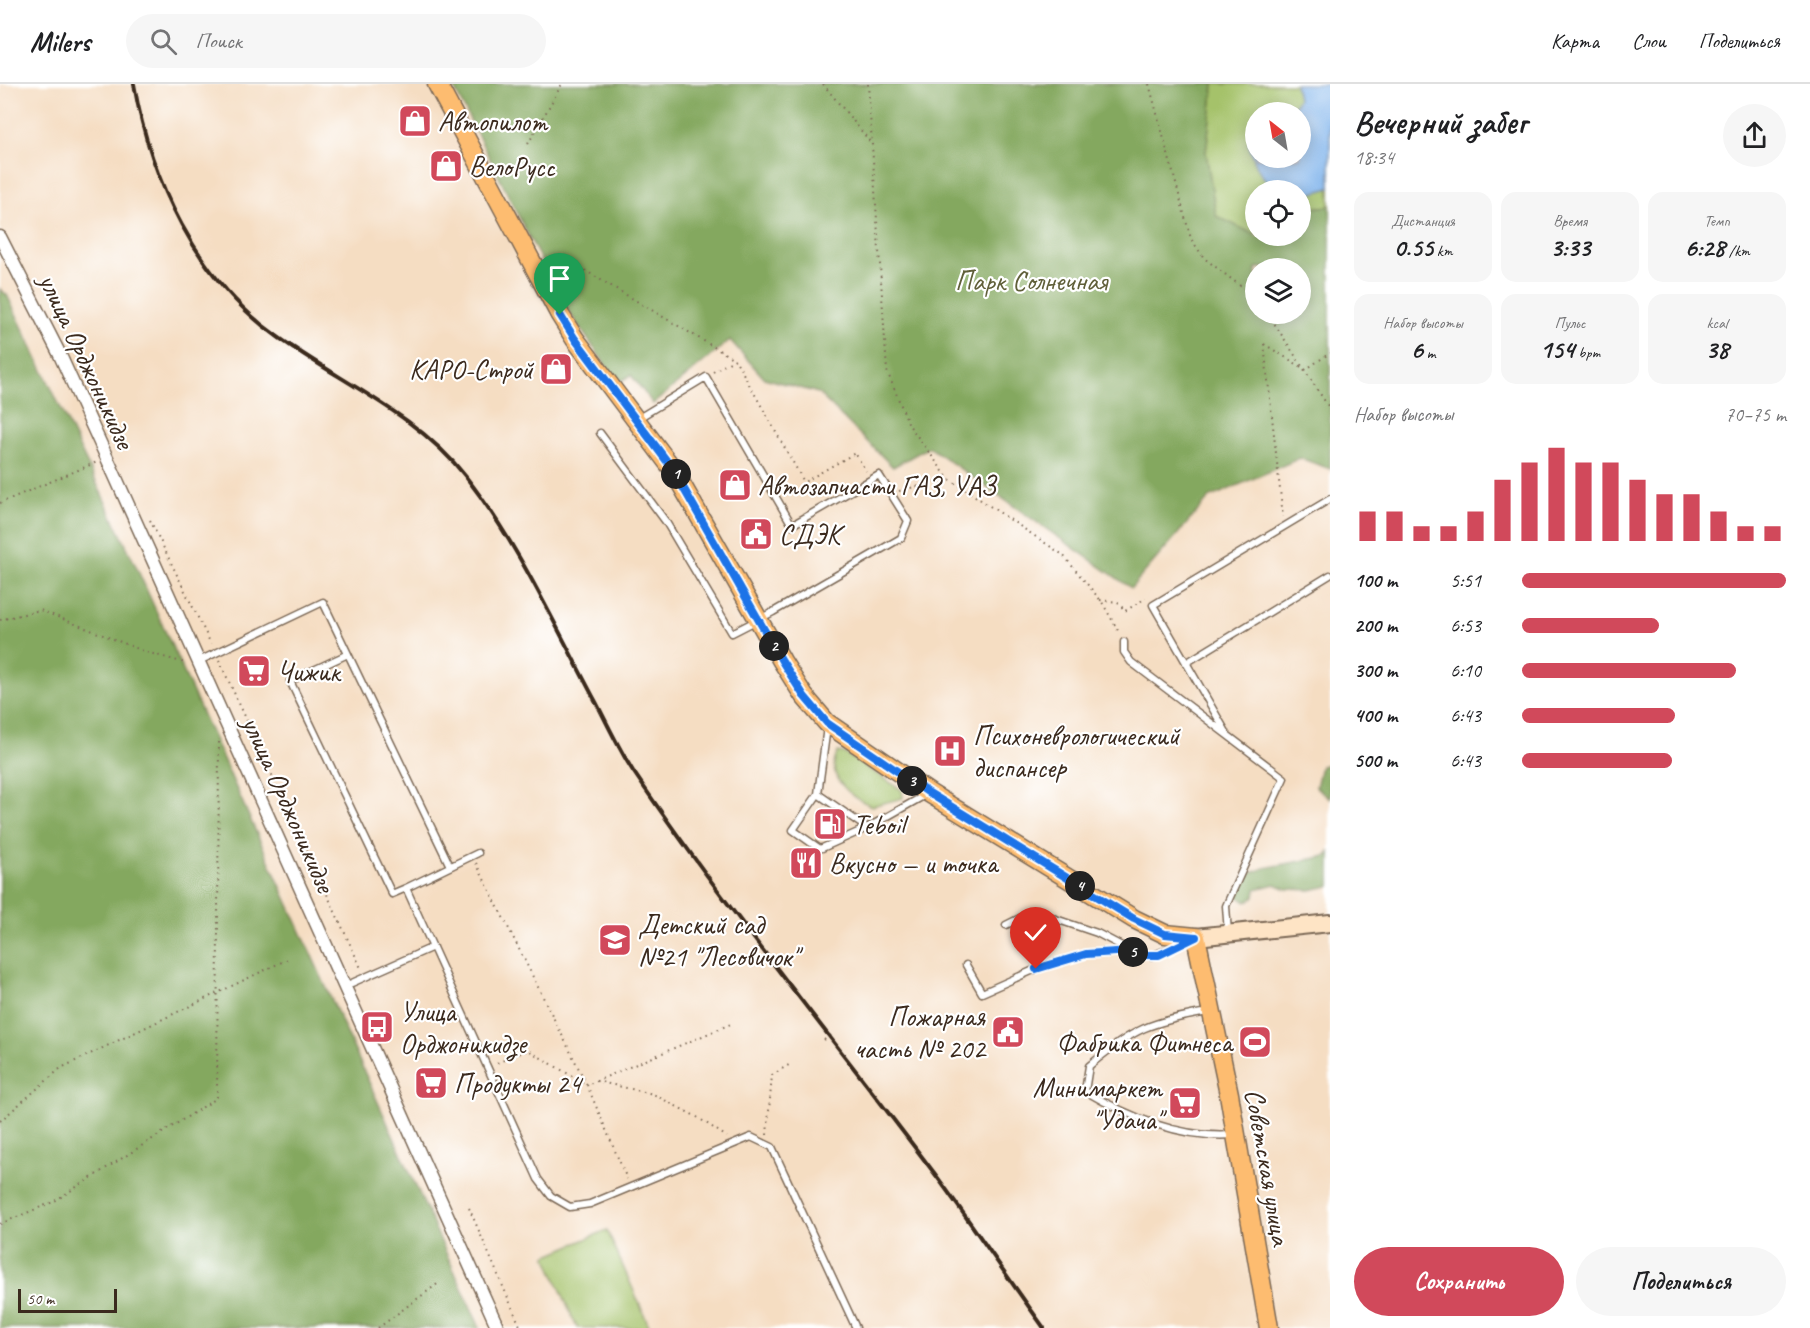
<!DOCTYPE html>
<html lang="ru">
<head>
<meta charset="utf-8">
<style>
	:root { --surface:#fff; --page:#f6f6f6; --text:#202124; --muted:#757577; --line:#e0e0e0; --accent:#d1495b }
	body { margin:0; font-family:Caveat,sans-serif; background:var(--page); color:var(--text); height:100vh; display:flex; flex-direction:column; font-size:22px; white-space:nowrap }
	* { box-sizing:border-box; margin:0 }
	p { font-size:20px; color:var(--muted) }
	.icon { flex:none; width:33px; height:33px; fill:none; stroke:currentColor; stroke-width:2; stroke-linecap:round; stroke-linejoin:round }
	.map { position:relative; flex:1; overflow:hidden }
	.panel { display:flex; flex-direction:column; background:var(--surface); width:480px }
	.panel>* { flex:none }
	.needle { width:39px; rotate:329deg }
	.controls { position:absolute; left:1245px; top:18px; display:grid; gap:12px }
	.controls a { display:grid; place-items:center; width:66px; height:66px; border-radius:50%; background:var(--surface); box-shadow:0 3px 15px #0003; font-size:30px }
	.scale { position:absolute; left:18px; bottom:15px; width:99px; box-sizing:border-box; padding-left:6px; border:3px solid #3b2a1e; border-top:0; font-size:16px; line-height:21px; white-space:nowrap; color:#3b2a1e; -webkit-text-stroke:4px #fff; paint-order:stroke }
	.pin { position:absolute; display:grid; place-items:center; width:51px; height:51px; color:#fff; margin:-62px -26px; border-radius:50% 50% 50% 0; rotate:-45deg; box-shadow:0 0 6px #0007 }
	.pin .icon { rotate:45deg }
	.km { position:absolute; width:30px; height:30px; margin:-15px; border-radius:50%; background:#222; color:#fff; font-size:16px; line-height:30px; text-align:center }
	.round { display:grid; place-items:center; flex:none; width:63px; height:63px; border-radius:32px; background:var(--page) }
	.summary { display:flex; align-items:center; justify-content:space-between; height:102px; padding:0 24px }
	h1 { font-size:33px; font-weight:600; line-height:45px }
	.stats { display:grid; grid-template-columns:repeat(3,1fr); gap:9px; height:102px; padding:6px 24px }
	.stats div { display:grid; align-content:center; border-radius:15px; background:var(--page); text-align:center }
	.stats b { font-size:26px; font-weight:600 }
	.stats small { font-size:16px; font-weight:400 }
	.stats p { font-size:16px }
	.chart { height:168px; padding:12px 24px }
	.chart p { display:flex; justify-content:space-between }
	.chart svg { width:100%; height:108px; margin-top:6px; stroke:var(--accent); stroke-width:6 }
	.cta { display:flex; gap:12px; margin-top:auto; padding:12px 24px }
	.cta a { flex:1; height:69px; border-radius:36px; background:var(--accent); color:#fff; font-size:24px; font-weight:600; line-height:69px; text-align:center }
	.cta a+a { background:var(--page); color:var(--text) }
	ul { padding:0 24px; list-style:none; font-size:20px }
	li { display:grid; grid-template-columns:96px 72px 1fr; align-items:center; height:45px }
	li i { height:15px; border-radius:8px; background:var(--accent) }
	header { display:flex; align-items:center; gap:36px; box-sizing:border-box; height:84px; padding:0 30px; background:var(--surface); border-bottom:2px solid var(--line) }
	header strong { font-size:28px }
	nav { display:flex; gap:33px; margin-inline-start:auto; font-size:21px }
	.search { width:420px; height:54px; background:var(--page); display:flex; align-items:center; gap:15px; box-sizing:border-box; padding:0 21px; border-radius:33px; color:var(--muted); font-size:22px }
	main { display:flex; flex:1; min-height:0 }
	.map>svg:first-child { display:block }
	.green { fill:#a5c26a; stroke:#707644; stroke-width:1.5 }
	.forest { fill:#84a85e; stroke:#60693e; stroke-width:1.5; fill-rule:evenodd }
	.water { fill:#7eb2eb; stroke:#5c6e84; stroke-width:1.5 }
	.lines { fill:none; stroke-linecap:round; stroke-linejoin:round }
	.lane-casing { stroke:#7c6957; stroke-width:9 }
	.street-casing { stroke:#7c6957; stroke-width:15 }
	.secondary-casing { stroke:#7c6957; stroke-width:20 }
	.primary-casing { stroke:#7c6957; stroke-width:21 }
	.path { stroke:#7c6957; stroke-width:2; stroke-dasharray:1.5 4.5; stroke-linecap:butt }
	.lane { stroke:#fff; stroke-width:6 }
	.street { stroke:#fff; stroke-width:12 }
	.secondary { stroke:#fee4c5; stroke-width:16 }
	.primary { stroke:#fdbc6f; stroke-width:18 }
	.rail { stroke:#3b2a1e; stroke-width:4 }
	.route-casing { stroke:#fff; stroke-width:12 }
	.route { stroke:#1a73e8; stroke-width:8 }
	.labels { text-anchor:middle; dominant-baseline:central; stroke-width:4.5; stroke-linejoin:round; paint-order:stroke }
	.poi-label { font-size:28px; fill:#3b2a1e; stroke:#fff; text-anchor:start }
	.park-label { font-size:28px; fill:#605f39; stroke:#fff }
	.street-label { font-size:28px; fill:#3b2a1e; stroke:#fff }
</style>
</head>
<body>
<header>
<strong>Milers</strong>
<div class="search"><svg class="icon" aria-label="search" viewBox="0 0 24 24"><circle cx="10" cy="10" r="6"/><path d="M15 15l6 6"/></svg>Поиск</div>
<nav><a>Карта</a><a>Слои</a><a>Поделиться</a></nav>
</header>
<main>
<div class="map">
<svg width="1330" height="1244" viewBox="0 0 1330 1244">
	<rect width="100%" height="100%" fill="#fff"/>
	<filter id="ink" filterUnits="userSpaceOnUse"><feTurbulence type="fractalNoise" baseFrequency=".0167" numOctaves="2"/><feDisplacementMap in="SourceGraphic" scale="12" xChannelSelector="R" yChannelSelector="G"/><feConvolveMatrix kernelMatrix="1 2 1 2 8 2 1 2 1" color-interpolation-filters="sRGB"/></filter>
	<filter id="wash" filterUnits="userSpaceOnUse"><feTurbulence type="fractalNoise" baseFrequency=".008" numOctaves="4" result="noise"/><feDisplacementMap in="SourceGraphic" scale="24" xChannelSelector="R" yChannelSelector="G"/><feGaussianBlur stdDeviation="1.35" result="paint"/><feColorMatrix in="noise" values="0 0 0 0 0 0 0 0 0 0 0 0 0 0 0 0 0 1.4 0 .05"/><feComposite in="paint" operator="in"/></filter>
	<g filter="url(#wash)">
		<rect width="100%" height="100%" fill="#f5ddc2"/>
		<!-- green -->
		<path class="green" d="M1214,0H1295C1310,28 1273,28 1256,28L1255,42L1248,59L1256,80L1282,106H1256L1255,149L1253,150L1216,132L1206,68Z
			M1330,104V122L1301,125L1300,112Z
			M838,668L844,669L902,706L903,714L872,722C852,714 824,693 838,668Z
			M607,1146L650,1244H577L546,1172Z"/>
		<!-- forest -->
		<path class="forest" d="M452,0H1214L1206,68L1216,132L1253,150L1255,149L1256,152H1300L1301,125L1330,122V385L1300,374L1209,414L1131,504L929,363L893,383L818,309L764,294L730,256L653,320L631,291L618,299L561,216ZM1256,184H1300V230H1256Z
			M0,205L7,211L135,480L480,1244H0Z
			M1330,680V715L1316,703L1321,682Z
			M1330,768V802L1310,806L1287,805L1275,800L1256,805L1255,813L1246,818L1237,812L1249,790L1264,784L1327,772Z"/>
		<!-- water -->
		<path class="water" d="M1295,0H1330V104L1302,112L1300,106C1263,106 1260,91 1248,59L1255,42L1256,74H1300V28H1279L1293,24L1298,15Z"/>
	</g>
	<g filter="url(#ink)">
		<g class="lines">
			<defs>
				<path id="lane" d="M600,349L666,438L732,549L773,528L901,454L908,437L879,391L792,441L706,293L637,335
					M1124,558V568L1131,578L1284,694L1226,822L1228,849
					M348,570L450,782
					M199,577L323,518L348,570L290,597L392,810L406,804L538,1095L551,1112L570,1123L590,1120L751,1053L772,1063L856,1244
					M1186,579L1330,491
					M827,643L818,710L867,744L927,710
					M1226,648L1153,521L1330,415
					M818,710L793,746L820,765L867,744
					M406,804L478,769
					M1006,841L1024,832L1041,830L1097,849L1131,867L1152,872L1188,857
					M966,881L982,909L1036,885L1086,870L1131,867
					M345,902L433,863
					M1208,928C1150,938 1134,944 1089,982L1085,1007C1129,1033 1182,1055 1233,1051"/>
				<path id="street" d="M0,153L59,269L107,374L498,1244"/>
				<path id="secondary" d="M1196,853L1330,839"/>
				<path id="primary" d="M437,0L560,231L575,255L672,384L782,577L804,612L827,639L929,709L1134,835L1165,850L1196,853L1229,1010L1269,1244"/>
			</defs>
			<!-- lane casing -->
			<use href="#lane" class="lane-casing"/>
			<!-- street casing -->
			<use href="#street" class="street-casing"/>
			<!-- secondary casing -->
			<use href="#secondary" class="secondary-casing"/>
			<!-- primary casing -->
			<use href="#primary" class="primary-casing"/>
			<!-- path -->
			<path class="path" d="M823,0L872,60
				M868,0L887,287L909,341L948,394L1063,471L1102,518L1120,550
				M1149,0L1191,155L1204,174L1256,214
				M528,60L562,0
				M559,171L734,275
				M1268,230L1330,325
				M1264,260L1283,433
				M1264,260L1303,284
				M1305,286L1330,269
				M713,288L735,275L804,398L855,369L866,387
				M899,407L948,394
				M0,419L97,378
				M150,436L211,560
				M1100,516L1118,518L1125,527L1146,514
				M0,536L40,526L146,568L185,579
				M219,576L361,884
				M476,779L587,1001L733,939
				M830,952L833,950
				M824,956L827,954
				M497,979L528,966L587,1001L627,1095
				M596,997L653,1010L697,1033L727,1053
				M0,1037L61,984L288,875
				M767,1051L772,991L792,979
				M469,1124L521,1244
				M0,1140L53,1118L217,1014L219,656
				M378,1244L440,1198"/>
			<!-- lane -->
			<use href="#lane" class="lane"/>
			<!-- street -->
			<use href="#street" class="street"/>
			<!-- secondary -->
			<use href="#secondary" class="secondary"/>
			<!-- primary -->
			<use href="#primary" class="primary"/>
			<!-- rail -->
			<path class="rail" d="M134,0C150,95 197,196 278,253C342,299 417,330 466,393C519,461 555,542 596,618C608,641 619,665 633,687C727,826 834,956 935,1090C972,1140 1007,1193 1044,1244"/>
		</g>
	</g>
	<g class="lines" filter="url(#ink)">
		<defs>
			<path id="route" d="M560,231L575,255L672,384L782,577L804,612L827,639L929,709L1134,835L1165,850L1196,853L1159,871H1143L1131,867L1086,870L1036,885"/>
		</defs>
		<!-- route casing -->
		<use href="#route" class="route-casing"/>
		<!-- route -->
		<use href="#route" class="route"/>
	</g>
	<!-- icons -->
	<defs>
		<symbol id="shop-square" viewBox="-11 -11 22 22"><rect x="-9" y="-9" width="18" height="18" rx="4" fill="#d1495b" stroke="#fff"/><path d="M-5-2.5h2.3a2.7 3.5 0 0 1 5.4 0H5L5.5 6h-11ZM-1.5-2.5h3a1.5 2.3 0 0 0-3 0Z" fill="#fff"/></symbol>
		<symbol id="civic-square" viewBox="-11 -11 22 22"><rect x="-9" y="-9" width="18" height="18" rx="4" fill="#d1495b" stroke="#fff"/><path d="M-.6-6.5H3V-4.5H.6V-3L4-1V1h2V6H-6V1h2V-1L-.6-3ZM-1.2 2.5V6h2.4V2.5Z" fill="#fff"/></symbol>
		<symbol id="supermarket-square" viewBox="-11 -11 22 22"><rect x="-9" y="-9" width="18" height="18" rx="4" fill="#d1495b" stroke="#fff"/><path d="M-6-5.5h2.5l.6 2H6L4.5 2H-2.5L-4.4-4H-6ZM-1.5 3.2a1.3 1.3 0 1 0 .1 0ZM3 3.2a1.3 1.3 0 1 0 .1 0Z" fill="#fff"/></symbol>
		<symbol id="hospital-square" viewBox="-11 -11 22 22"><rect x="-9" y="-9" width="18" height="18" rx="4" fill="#d1495b" stroke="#fff"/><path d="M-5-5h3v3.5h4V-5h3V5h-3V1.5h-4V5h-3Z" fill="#fff"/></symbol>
		<symbol id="fuel-square" viewBox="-11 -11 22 22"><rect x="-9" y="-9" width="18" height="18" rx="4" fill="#d1495b" stroke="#fff"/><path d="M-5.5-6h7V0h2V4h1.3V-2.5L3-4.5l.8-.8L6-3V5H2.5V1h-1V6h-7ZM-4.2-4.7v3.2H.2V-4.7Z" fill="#fff"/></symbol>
		<symbol id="restaurant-square" viewBox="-11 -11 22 22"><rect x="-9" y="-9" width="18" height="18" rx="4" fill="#d1495b" stroke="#fff"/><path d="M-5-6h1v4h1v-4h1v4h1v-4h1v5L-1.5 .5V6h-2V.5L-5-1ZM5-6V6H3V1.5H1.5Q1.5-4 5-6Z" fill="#fff"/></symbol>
		<symbol id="school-square" viewBox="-11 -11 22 22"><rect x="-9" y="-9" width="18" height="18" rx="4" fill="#d1495b" stroke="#fff"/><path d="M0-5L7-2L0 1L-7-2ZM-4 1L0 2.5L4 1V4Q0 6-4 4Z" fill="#fff"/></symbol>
		<symbol id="bus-square" viewBox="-11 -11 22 22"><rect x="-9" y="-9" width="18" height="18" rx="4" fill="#d1495b" stroke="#fff"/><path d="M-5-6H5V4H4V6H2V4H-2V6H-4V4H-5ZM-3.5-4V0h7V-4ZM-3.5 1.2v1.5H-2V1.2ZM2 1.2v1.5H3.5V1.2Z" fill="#fff"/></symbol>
		<symbol id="stadium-square" viewBox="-11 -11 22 22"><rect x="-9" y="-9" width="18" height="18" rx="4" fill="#d1495b" stroke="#fff"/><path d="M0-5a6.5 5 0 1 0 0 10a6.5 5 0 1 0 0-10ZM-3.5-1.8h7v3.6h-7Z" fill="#fff"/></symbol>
	</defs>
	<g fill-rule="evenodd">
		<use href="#shop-square" x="396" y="18" width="38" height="38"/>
		<use href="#shop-square" x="427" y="63" width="38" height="38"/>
		<use href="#shop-square" x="537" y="266" width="38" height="38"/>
		<use href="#shop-square" x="716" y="382" width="38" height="38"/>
		<use href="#civic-square" x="737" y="431" width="38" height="38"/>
		<use href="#supermarket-square" x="235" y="568" width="38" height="38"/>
		<use href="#hospital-square" x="931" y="648" width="38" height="38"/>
		<use href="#fuel-square" x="811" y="721" width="38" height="38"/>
		<use href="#restaurant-square" x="787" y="760" width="38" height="38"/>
		<use href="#school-square" x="596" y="837" width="38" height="38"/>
		<use href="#bus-square" x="358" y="924" width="38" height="38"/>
		<use href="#civic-square" x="989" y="929" width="38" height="38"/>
		<use href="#stadium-square" x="1236" y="939" width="38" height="38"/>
		<use href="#supermarket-square" x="412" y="980" width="38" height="38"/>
		<use href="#supermarket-square" x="1166" y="1000" width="38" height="38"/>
	</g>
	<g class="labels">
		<!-- poi labels -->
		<g class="poi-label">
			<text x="438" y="37">Автопилот</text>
			<text x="469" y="82">ВелоРусс</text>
			<text x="533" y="285" text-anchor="end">КАРО-Строй</text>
			<text x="758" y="401">Автозапчасти ГАЗ, УАЗ</text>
			<text x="779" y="450">СДЭК</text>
			<text x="277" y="587">Чижик</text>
			<text x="973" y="651">Психоневрологический<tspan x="973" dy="32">диспансер</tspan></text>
			<text x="853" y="740">Teboil</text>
			<text x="829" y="779">Вкусно — и точка</text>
			<text x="638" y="840">Детский сад<tspan x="638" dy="32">№21 "Лесовичок"</tspan></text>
			<text x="400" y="927">Улица<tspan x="400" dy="32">Орджоникидзе</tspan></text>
			<text x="985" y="932" text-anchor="end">Пожарная<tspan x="985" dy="32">часть № 202</tspan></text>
			<text x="1232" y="958" text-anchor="end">Фабрика Фитнеса</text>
			<text x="454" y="999">Продукты 24</text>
			<text x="1162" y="1003" text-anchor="end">Минимаркет<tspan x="1162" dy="32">"Удача"</tspan></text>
		</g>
		<!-- park labels -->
		<g class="park-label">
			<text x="1031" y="196">Парк Солнечная</text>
		</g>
		<!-- street labels -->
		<g class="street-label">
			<text transform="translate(87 277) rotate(65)">улица Орджоникидзе</text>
			<text transform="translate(289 720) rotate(66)">улица Орджоникидзе</text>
			<text transform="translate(1268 1083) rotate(80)">Советская улица</text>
		</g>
	</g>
</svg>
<div class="controls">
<a><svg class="needle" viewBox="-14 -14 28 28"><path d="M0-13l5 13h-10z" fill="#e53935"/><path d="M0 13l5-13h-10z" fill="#757577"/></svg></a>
<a><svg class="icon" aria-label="locate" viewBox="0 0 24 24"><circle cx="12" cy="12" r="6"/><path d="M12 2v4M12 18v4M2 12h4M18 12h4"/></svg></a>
<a><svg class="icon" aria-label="layers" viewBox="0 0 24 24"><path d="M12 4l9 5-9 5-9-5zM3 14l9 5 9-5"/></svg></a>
</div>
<div class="scale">50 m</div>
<div class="pin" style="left:560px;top:231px;background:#1e9e55"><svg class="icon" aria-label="arrive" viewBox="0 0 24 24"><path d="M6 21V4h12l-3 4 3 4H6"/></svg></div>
<div class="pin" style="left:1036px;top:885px;background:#d93025"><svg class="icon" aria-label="check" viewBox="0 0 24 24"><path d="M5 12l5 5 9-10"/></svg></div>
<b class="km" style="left:676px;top:390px">1</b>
<b class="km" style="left:774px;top:562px">2</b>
<b class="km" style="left:912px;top:697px">3</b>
<b class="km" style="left:1080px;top:802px">4</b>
<b class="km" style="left:1133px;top:868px">5</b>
</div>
<section class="panel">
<div class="summary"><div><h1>Вечерний забег</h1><p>18:34</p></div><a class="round"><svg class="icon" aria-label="share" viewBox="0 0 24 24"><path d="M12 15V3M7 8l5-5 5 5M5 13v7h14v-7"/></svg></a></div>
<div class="stats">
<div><p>Дистанция</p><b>0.55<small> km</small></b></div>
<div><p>Время</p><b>3:33</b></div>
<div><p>Темп</p><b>6:28<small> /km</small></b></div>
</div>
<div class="stats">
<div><p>Набор высоты</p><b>6<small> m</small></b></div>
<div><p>Пульс</p><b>154<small> bpm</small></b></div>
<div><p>kcal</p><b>38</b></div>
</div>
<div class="chart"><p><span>Набор высоты</span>70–75 m</p>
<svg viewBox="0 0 160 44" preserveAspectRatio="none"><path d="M5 44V32M15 44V32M25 44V38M35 44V38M45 44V32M55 44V19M65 44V12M75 44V6M85 44V12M95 44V12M105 44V19M115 44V25M125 44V25M135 44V32M145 44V38M155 44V38"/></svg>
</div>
<ul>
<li><b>100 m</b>5:51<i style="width:100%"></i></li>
<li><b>200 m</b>6:53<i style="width:52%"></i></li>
<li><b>300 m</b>6:10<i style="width:81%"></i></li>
<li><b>400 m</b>6:43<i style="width:58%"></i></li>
<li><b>500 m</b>6:43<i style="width:57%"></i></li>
</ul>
<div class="cta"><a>Сохранить</a><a>Поделиться</a></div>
</section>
</main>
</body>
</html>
